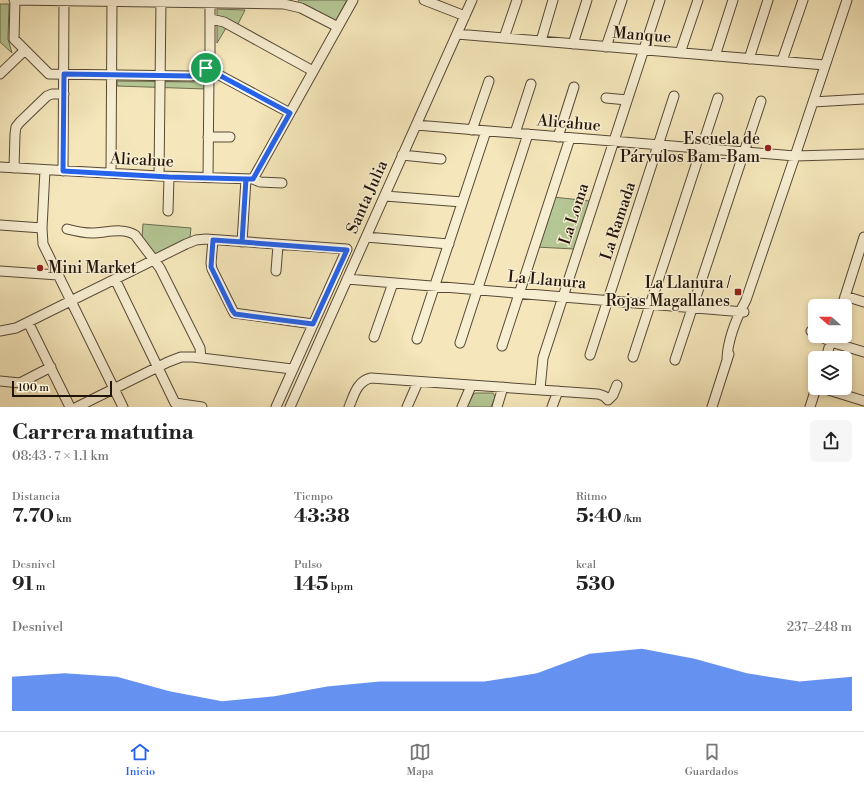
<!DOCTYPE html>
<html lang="es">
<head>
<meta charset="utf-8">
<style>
	:root { --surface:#fff; --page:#f6f6f6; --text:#222; --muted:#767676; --line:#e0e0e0; --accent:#2563eb }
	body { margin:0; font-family:"Libre Bodoni",serif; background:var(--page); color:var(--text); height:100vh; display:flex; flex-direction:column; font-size:15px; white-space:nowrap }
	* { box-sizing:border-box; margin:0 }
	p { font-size:13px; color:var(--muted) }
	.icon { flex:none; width:22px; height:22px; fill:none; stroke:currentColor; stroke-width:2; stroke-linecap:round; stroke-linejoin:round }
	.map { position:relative; height:407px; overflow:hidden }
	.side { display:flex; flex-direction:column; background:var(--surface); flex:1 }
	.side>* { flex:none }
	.needle { width:26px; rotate:290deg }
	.fabs { position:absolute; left:808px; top:299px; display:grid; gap:8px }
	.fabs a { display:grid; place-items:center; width:44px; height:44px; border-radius:6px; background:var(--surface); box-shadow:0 2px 6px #0003; font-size:20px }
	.scale { position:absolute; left:12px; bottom:10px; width:100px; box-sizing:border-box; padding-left:4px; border:2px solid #21140a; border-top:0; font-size:11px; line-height:14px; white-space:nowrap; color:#21140a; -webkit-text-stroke:3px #f8efd3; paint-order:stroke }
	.pin { position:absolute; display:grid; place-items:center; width:34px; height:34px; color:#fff; margin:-17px; border:2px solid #fff; border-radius:50%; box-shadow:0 1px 4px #0007 }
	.round { display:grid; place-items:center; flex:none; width:42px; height:42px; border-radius:6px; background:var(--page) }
	.summary { display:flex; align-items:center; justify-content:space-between; height:68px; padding:0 12px }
	h1 { font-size:22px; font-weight:800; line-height:30px }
	.figures { display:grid; grid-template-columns:repeat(3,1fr); gap:6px; height:68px; padding:4px 12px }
	.figures div { display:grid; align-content:center }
	.figures b { font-size:20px; font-weight:800 }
	.figures small { font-size:11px; font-weight:400 }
	.figures p { font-size:11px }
	.chart { height:112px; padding:8px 12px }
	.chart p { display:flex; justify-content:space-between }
	.chart svg { width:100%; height:72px; margin-top:4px; fill:var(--accent); opacity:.7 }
	.tab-bar { display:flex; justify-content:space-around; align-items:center; height:56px; border-top:1px solid var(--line); background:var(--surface); font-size:11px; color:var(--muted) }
	.tab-bar a { display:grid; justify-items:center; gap:2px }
	.tab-bar .on { color:var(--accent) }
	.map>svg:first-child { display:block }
	.green { fill:#b5c795; stroke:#6b6e50 }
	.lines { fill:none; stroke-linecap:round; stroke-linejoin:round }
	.minor-casing { stroke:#564936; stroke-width:11 }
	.minor { stroke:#f8efd3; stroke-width:9 }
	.route-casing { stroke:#fff; stroke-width:8 }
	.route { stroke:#2563eb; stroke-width:5 }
	.poi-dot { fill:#8f2418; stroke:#f8efd3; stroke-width:1.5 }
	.labels { text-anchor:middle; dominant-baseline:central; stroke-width:3; stroke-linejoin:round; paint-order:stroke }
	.street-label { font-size:16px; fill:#21140a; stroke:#f8efd3 }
	.poi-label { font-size:16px; fill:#21140a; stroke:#f8efd3; text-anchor:end }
</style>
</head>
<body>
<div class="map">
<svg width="864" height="407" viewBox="0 0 864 407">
	<rect width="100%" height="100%" fill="#f5e7bb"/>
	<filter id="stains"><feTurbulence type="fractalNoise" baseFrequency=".005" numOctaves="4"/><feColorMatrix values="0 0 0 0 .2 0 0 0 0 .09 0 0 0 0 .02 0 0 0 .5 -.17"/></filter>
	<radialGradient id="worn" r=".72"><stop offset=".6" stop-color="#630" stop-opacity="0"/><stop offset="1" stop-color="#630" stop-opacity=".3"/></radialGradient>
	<!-- green -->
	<path class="green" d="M299,0H347L335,22L297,3Z
		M0,4H9L8,39L12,53L0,42Z
		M217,9L245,10L237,26L229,23L217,43Z
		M207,77L206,89L117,86V81L193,82L199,81Z
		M553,197L590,201L574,249L536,247Z
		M143,224L191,228L190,237L154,255L142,238Z
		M475,393H493L495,397L491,407H467L473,395Z"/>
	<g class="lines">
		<defs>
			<path id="minor" d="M14,0L284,4L301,8L338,27
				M15,0L14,39L49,74L191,76C202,74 207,69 210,59V0
				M424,0L465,16
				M211,19L224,22L313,71
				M457,34L825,65
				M504,38L517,0
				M541,41L553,0
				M573,44L587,0
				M606,47L622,0
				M680,53L698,0
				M715,56L733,0
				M749,59L768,0
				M782,61L803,0
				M206,68L209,75L208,178
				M206,68L290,113
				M0,74L25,50
				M606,98L627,100
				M813,102L864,99
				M416,125L795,156L864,154
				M472,130L489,81
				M515,133L531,84
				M208,137H230
				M558,137L574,87
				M402,155L441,159
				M0,167L159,176L253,179L260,182L282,183
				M14,168L15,134L16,127L20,122L47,96L52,94H64
				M45,170L42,228L43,244L123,407
				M63,171L64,1
				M111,173L112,0
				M159,176L161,0
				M253,179L353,0
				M385,196L462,202
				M168,211L169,177
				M0,225L42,228
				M67,229C75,231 83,233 92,233C105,233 123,227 135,235L160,268L200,348L201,358
				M366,237L449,244
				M213,240L211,263L212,269L234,313L313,324
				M242,242L246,179
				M0,271L58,275
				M276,271L278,245
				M115,279L175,403L202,407
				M347,279L744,312
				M845,296L864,302
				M842,306L864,237
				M28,322L70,407
				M0,331L16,328L186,244L196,240L206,239L347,249L276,407
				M811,331L815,333
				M820,336L831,342L864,352
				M374,337L393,283
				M417,339L486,131
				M460,343L528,134
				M502,346L570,138
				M590,355L674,96
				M633,357L718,98
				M727,358C728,339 737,317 746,300L795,156L847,0
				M826,358L832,337
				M675,360L761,101
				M0,381L20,383L51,367
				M822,388L864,401
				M540,389L543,358L660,0
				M608,400L613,395L617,385
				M77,407L168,362L181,357H193L292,369
				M290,407L472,0
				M349,407C354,395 357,381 371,378L598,394L604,396L608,400
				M407,407L418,382
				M462,407L471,386
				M497,407L503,387
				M552,407L558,391
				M712,407L729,354
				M810,407L816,388"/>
		</defs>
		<!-- minor casing -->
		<use href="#minor" class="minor-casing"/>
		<!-- minor -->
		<use href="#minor" class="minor"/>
	</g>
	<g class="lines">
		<defs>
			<path id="route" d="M206,68L199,74L191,76L64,74L63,171L169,177L246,179L242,242L213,240L211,267L232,310L235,314L313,324L347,250L242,242L246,179H253L290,113L206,68"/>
		</defs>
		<!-- route casing -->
		<use href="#route" class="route-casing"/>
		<!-- route -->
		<use href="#route" class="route"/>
	</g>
	<!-- markers -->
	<g class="poi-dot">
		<circle cx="768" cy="148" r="4"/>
		<circle cx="40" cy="268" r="4"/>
		<rect x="734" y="288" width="8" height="8" rx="2"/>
	</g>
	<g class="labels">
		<!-- street labels -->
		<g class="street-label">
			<text transform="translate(642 35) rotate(5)">Manque</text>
			<text transform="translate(569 123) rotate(5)">Alicahue</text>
			<text transform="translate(142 160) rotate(3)">Alicahue</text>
			<text transform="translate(367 197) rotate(-66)">Santa Julia</text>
			<text transform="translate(574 214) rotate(-72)">La Loma</text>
			<text transform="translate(618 221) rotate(-72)">La Ramada</text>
			<text transform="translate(547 280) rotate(5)">La Llanura</text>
		</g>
		<!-- poi labels -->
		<g class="poi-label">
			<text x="760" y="139">Escuela de<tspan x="760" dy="18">Párvulos Bam-Bam</tspan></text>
			<text x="48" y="268" text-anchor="start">Mini Market</text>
			<text x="730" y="283">La Llanura /<tspan x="730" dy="18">Rojas Magallanes</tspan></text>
		</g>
	</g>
	<rect width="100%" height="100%" filter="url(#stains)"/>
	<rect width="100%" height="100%" fill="url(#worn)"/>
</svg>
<div class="fabs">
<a><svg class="needle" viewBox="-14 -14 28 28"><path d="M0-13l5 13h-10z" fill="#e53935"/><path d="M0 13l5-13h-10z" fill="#767676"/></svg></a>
<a><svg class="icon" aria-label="layers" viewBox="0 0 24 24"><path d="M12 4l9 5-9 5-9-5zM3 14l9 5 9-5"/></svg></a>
</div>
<div class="scale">100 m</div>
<div class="pin" style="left:206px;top:68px;background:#1e9e55"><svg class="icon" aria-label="arrive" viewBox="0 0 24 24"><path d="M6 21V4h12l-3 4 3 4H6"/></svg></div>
</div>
<section class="side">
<div class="summary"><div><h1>Carrera matutina</h1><p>08:43 · 7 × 1.1 km</p></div><a class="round"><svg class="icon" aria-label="share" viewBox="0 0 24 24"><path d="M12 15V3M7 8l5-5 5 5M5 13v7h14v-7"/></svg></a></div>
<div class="figures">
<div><p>Distancia</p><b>7.70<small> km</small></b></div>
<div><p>Tiempo</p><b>43:38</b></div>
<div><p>Ritmo</p><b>5:40<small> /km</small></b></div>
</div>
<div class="figures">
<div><p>Desnivel</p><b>91<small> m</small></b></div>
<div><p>Pulso</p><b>145<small> bpm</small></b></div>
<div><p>kcal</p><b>530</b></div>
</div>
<div class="chart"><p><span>Desnivel</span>237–248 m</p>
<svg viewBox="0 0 160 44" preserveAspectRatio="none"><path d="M0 44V23L10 21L20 23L30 32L40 38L50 35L60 29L70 26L80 26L90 26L100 21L110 9L120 6L130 12L140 21L150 26L160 23V44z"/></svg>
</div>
</section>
<nav class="tab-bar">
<a class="on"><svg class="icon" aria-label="home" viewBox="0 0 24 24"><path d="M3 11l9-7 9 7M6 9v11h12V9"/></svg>Inicio</a>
<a><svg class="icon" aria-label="map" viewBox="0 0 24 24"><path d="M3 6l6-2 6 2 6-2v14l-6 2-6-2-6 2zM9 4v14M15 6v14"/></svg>Mapa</a>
<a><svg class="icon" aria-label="saved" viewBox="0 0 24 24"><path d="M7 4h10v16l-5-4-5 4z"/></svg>Guardados</a>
</nav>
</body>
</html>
